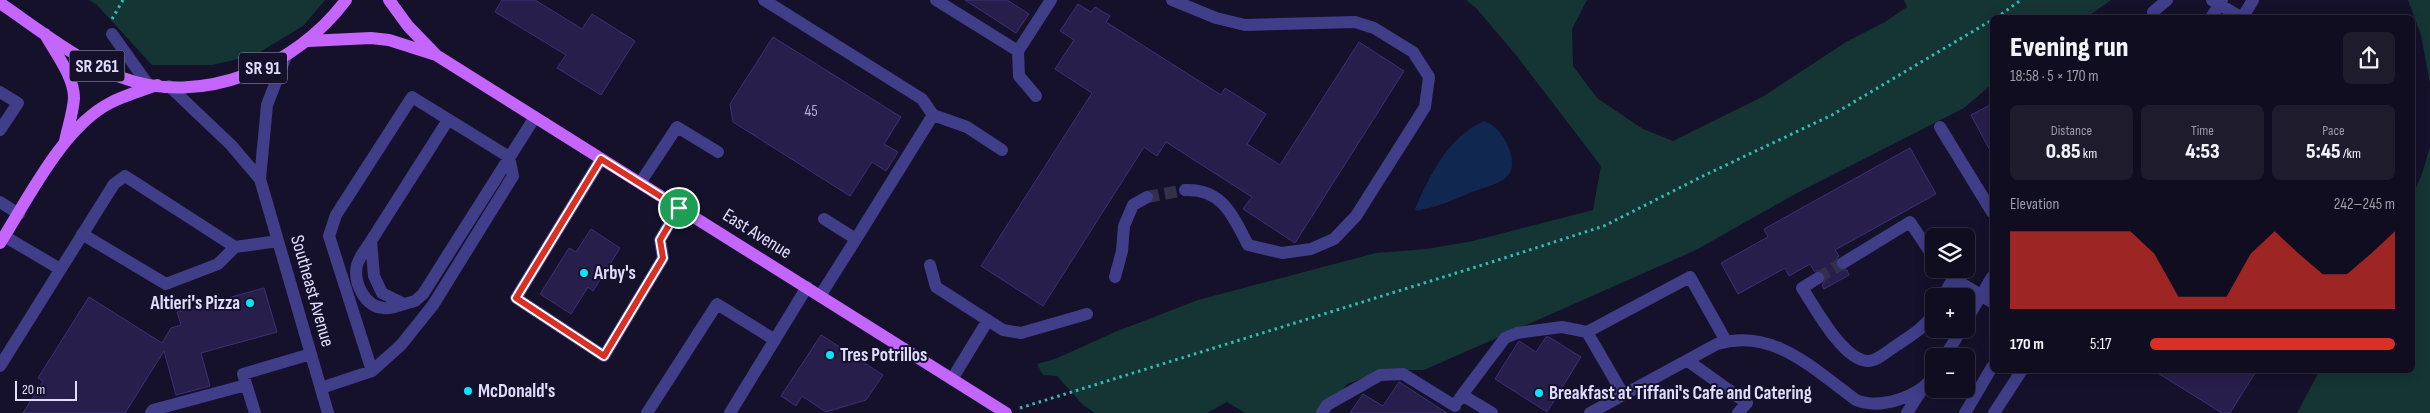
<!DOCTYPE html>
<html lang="en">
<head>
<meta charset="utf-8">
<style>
	:root { --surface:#100d20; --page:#1e1b2d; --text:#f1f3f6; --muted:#9c9ca5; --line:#302d3e; --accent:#d93025 }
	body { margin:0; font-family:"Sofia Sans Condensed",sans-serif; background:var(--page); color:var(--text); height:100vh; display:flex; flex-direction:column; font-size:19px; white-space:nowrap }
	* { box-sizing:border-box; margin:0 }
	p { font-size:16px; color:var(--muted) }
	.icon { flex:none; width:28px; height:28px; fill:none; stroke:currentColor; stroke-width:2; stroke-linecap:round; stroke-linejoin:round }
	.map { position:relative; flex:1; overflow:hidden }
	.side { position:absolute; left:1990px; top:15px; width:425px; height:358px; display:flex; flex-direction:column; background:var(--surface); border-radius:8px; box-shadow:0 2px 12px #0003,0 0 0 1px var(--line) }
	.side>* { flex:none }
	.fabs { position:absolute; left:1925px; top:228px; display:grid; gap:10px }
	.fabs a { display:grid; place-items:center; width:50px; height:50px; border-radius:8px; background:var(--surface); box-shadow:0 2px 12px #0003,0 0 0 1px var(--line); font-size:25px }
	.scale { position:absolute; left:15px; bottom:12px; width:62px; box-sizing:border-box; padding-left:5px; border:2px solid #e0dcfe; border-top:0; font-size:14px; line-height:18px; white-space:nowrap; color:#e0dcfe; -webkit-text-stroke:4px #16112b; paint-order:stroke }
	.pin { position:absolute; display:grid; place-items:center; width:42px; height:42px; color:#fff; margin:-21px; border:2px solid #fff; border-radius:50%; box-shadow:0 1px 5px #0007 }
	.round { display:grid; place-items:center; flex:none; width:52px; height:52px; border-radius:8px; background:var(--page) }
	.head { display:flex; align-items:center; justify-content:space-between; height:85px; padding:0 20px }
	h1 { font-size:28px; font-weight:800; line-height:38px }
	.metrics { display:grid; grid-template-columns:repeat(3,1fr); gap:8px; height:85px; padding:5px 20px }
	.metrics div { display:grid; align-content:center; border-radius:8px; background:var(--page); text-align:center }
	.metrics b { font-size:21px; font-weight:800 }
	.metrics small { font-size:14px; font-weight:400 }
	.metrics p { font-size:14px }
	.chart { height:140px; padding:10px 20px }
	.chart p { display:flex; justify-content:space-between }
	.chart svg { width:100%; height:90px; margin-top:5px; fill:var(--accent); opacity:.7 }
	ul { padding:0 20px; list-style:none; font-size:16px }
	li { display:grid; grid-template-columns:80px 60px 1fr; align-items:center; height:38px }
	li i { height:12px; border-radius:6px; background:var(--accent) }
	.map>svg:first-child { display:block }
	.green { fill:#143534 }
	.water { fill:#102850 }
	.building { fill:#271e4b; stroke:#3e3077 }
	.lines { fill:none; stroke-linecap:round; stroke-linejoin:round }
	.minor-tunnel { stroke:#342f4b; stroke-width:12; stroke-dasharray:12 6; stroke-linecap:butt }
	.path { stroke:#33bcb3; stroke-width:3; stroke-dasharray:2.5 4; stroke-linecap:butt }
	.minor { stroke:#403d89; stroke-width:12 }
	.major { stroke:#c465fd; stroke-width:12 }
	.route-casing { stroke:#fff; stroke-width:10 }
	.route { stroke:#d93025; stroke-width:6 }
	.poi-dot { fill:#0be3fb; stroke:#16112b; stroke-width:2 }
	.labels { text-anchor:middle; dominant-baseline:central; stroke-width:4; stroke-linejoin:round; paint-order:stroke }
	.number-label { font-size:16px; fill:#b2acd1 }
	.shield { fill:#16112b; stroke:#a39fbf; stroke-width:1 }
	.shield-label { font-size:18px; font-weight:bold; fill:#e0dcfe }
	.street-label { font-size:19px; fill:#e0dcfe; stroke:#16112b }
	.poi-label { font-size:19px; font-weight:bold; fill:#e0dcfe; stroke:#16112b; text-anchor:start }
</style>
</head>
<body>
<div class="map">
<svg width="2430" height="413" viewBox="0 0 2430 413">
	<rect width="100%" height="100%" fill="#16112b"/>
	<!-- green -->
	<path class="green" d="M89,0H325L303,26L255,55L212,65H152L97,5Z
		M1466,0H1587L1572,29L1573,66L1597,98L1643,129L1673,141L1764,96L1846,42L1885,22L1907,7L1904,0H2111L2087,17L1992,18V84L1964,108L1797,193L1696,250L1424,370H1386L1347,384L1322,413H1245L1227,402L1207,413H1095L1083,405L1057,376L1043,375L1037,364L1055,359L1115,332L1198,300L1376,253L1427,249L1473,241L1593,210L1601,166L1516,55L1476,8Z
		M2408,0H2430V83L2421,35Z
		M2430,147V413H2297L2320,370H2412L2413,194L2421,177Z"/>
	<!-- water -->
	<path class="water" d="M1484,121C1497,126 1504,136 1509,149C1521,181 1496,183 1472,192C1459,197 1447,203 1433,207C1428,209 1423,208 1418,211L1415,209C1430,175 1448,137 1484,121Z"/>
	<!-- building -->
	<path class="building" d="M502,0H535L582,29L592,14L635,41L601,95L557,68L566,55L495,12Z
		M965,0H1007L1029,14L1016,33Z
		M1078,4L1091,12L1095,7L1110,16L1106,22L1221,95L1225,88L1266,114L1247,144L1280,165L1359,42L1404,71L1295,243L1243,209L1252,197L1166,142L1157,156L1144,147L1043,306L981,266L1092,93L1055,69L1074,40L1060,31Z
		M773,37L901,117L884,144L898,152L886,171L872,162L850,196L733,122L730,104Z
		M1992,104V154L1971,115Z
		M1910,148L1936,194L1835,250L1839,256L1836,260V267L1840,270H1847L1849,275L1824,289L1822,285L1825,281V274L1821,271H1814L1810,264L1789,276L1785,268L1738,294L1721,263L1768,237L1764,229Z
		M591,229L620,248L593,291L588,287L571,314L540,294L569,248L576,252Z
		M264,288L277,332L201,353L210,386L176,395L164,351L125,413H23L43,381L38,378L89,297L162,343L171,328L181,325L177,312Z
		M821,335L883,375L866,400L826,412L802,396L796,406L781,396Z
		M1546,337H1549L1581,357L1547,412L1495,379L1519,341L1536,352Z
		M2153,370H2257L2230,413H2222Z
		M1399,382L1447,413H1350L1363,394L1383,406Z"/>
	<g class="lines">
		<!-- minor-tunnel -->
		<path class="minor-tunnel" d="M1147,197L1185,190
			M1818,278L1843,263"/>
		<!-- path -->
		<path class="path" d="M1996,18L2021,0
			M112,19L123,0
			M1020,408L1492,262L1604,226L1705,175L1832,115L1992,20"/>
		<!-- minor -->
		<path class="minor" d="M764,0L922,99L933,115L856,239
			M936,0L1018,51L1051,0
			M1172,0L1216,18L1245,25L1355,22L1374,28L1413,52L1429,77L1425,107L1356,216L1334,239L1311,249L1282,253L1248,245C1233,216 1222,188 1185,190
			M2212,0L2242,18
			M2153,12L2167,0
			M2211,18L2222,0
			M2242,18L2253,0
			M112,34L147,83
			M1018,51L1019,76L1036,96
			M169,86L231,145L260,179L328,413
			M0,92L18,103L0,130
			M933,115L967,127L1002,150
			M448,120L371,241L374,276L382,293L404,304L415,301L423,294L535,117
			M1940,127L1992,212
			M601,159L516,298L604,356L663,258L660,240L679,207
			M260,179L267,105L286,56
			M640,183L677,127L718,152
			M0,202L19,214
			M82,234L166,284L218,264L235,247L278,241
			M4,236L60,269
			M371,241C367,248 359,257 357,265C353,283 365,307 384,308C390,309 398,306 404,304
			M1843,263L1910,222L1934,258
			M930,265L936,287L1003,330L1021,333L1087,314
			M1945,269L1959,282L1992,302
			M1115,277L1122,251L1124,226L1133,205L1147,197
			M1818,278L1802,288C1815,307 1842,359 1867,361C1876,362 1889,350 1897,345C1912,335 1924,328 1934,313
			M820,296L856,239L824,219
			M1943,296L1954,277
			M1966,321L1992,277
			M1945,356L1962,329
			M1688,361L1747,403L1738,413
			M0,366L114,184L125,176L235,247
			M952,379L988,320
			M321,388L372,371L401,345L433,305L513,176L509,157L412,97L336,215L329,236L372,371
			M1623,394L1587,332L1690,277L1726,341
			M1462,395L1505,338L1517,333L1562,327L1587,332
			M1458,401L1462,395L1492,413
			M151,413L153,410L246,385
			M255,413L243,374L311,354
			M647,413L717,304L775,340
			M730,413L807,287
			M1322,413L1327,405L1380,375L1403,374L1455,406
			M1590,413L1717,344C1773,327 1813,369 1856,400C1880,410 1920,397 1934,375
			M1907,413L1923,388
			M1965,413L1992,367
			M1994,413L2022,370"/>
		<!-- major -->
		<path class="major" d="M389,0L408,26L436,55L1006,413
			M0,3C38,29 77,60 120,77C202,108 296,67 346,0
			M45,34C55,53 74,76 74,98C73,113 68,127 65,141
			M308,41L371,38L389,40L433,54
			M0,243C28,199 63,127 110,103C125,95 141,91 157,85"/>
	</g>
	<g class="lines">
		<defs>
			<path id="route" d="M601,159L679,208L660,240L663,258L604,356L516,298Z"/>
		</defs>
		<!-- route casing -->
		<use href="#route" class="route-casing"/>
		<!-- route -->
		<use href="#route" class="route"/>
	</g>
	<!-- markers -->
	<g class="poi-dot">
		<circle cx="584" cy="273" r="5"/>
		<circle cx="250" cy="303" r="5"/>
		<circle cx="830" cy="355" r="5"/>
		<circle cx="468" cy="391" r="5"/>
		<circle cx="1539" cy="393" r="5"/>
	</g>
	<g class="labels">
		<!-- number labels -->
		<g class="number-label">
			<text x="811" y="111">45</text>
		</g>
		<!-- shield labels -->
		<g class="shield">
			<rect x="69.5" y="50.5" width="55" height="31" rx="4"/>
			<rect x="239" y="52.5" width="48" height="31" rx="4"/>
		</g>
		<g class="shield-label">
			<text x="97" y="66">SR 261</text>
			<text x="263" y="68">SR 91</text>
		</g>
		<!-- street labels -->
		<g class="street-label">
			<text transform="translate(757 234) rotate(32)">East Avenue</text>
			<text transform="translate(312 291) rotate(74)">Southeast Avenue</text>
		</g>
		<!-- poi labels -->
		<g class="poi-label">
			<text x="594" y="273">Arby's</text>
			<text x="240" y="303" text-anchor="end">Altieri's Pizza</text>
			<text x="840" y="355">Tres Potrillos</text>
			<text x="478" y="391">McDonald's</text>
			<text x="1549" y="393">Breakfast at Tiffani's Cafe and Catering</text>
		</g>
	</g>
</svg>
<div class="fabs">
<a><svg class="icon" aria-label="layers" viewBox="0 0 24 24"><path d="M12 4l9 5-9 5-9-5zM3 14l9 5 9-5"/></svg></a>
<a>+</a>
<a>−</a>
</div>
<div class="scale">20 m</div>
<div class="pin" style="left:679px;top:208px;background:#1e9e55"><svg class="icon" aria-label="arrive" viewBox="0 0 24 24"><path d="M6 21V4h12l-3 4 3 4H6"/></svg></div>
<section class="side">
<div class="head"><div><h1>Evening run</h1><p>18:58 · 5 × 170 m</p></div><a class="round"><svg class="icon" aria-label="share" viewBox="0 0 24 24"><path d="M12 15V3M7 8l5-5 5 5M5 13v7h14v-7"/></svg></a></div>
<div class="metrics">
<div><p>Distance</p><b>0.85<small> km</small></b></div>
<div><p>Time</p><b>4:53</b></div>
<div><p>Pace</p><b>5:45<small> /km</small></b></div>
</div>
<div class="chart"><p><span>Elevation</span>242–245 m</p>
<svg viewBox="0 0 160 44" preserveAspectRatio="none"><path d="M0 44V6L10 6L20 6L30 6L40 6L50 6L60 17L70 38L80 38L90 38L100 17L110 6L120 17L130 27L140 27L150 17L160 6V44z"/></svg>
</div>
<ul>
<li><b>170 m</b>5:17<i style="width:100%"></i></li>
</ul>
</section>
</div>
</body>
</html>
